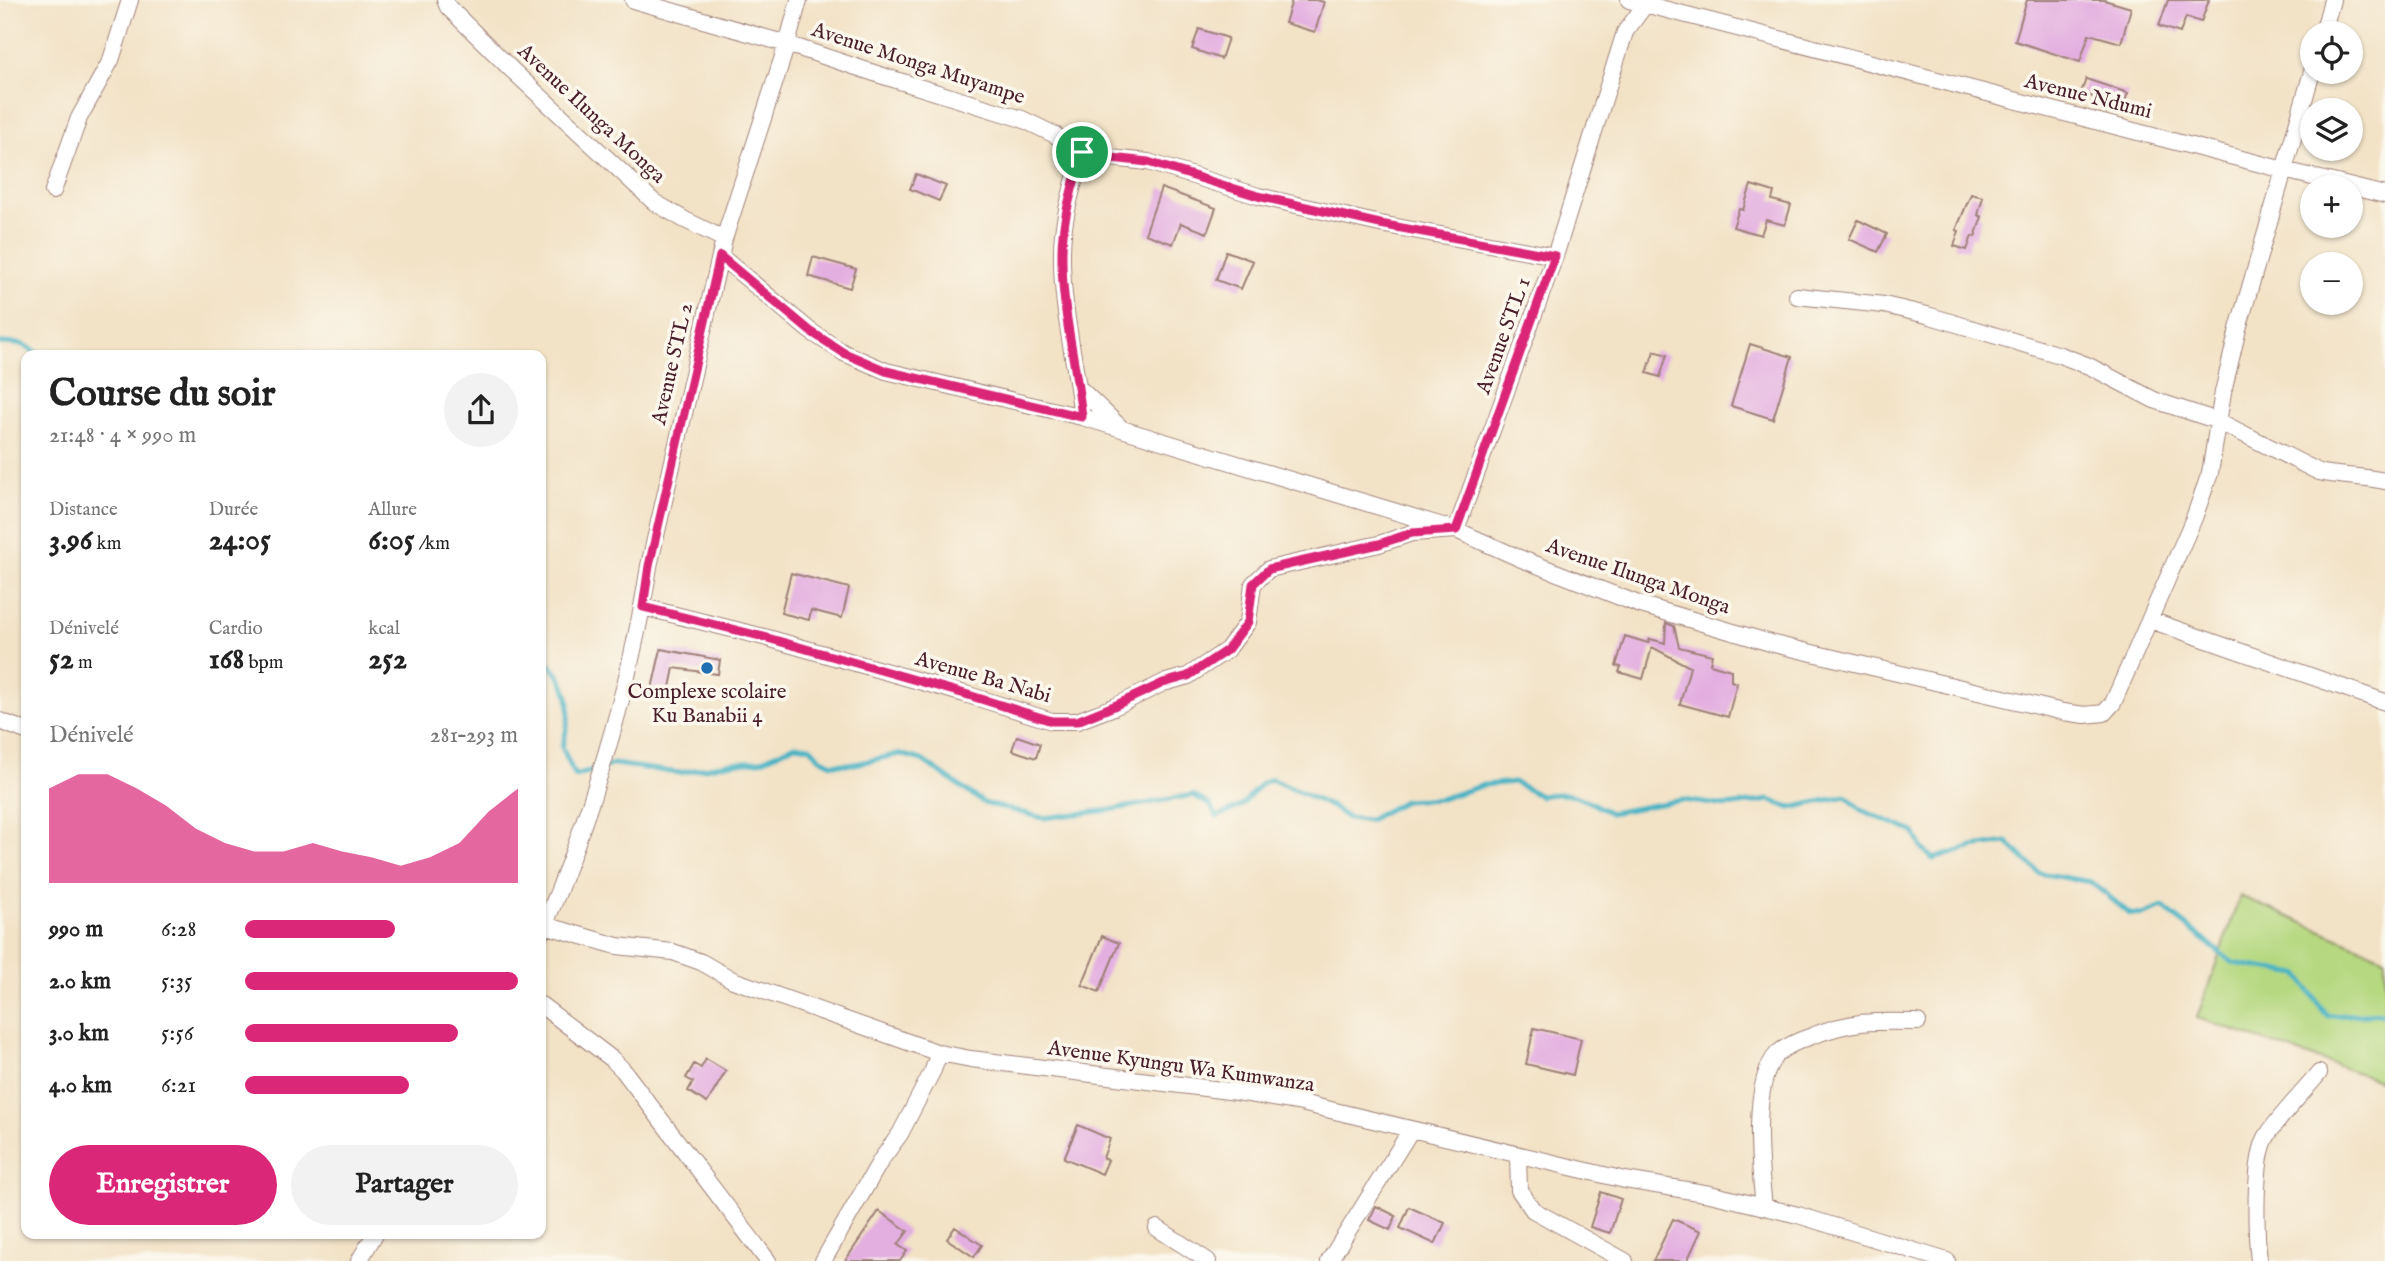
<!DOCTYPE html>
<html lang="fr">
<head>
<meta charset="utf-8">
<style>
	:root { --surface:#fff; --page:#f2f2f2; --text:#222; --muted:#767676; --accent:#db2777 }
	body { margin:0; font-family:"IM FELL English",serif; background:var(--page); color:var(--text); height:100vh; display:flex; flex-direction:column; font-size:26px; white-space:nowrap }
	* { box-sizing:border-box; margin:0 }
	p { font-size:23px; color:var(--muted) }
	.icon { flex:none; width:38px; height:38px; fill:none; stroke:currentColor; stroke-width:2; stroke-linecap:round; stroke-linejoin:round }
	.map { position:relative; flex:1; overflow:hidden }
	.details { position:absolute; left:21px; top:350px; width:525px; height:889px; display:flex; flex-direction:column; background:var(--surface); border-radius:14px; box-shadow:0 2px 5px #0004 }
	.details>* { flex:none }
	.fabs { position:absolute; left:2300px; top:21px; display:grid; gap:14px }
	.fabs a { display:grid; place-items:center; width:63px; height:63px; border-radius:50%; background:var(--surface); box-shadow:0 2px 5px #0004; font-size:35px }
	.pin { position:absolute; display:grid; place-items:center; width:60px; height:60px; color:#fff; margin:-30px; border:4px solid #fff; border-radius:50%; box-shadow:0 2px 7px #0007 }
	.round { display:grid; place-items:center; flex:none; width:74px; height:74px; border-radius:37px; background:var(--page) }
	.headline { display:flex; align-items:center; justify-content:space-between; height:119px; padding:0 28px }
	h1 { font-size:38px; font-weight:700; line-height:52px }
	.stats { display:grid; grid-template-columns:repeat(3,1fr); gap:10px; height:119px; padding:7px 28px }
	.stats div { display:grid; align-content:center }
	.stats b { font-size:30px; font-weight:700 }
	.stats small { font-size:19px; font-weight:400 }
	.stats p { font-size:19px }
	.chart { height:196px; padding:14px 28px }
	.chart p { display:flex; justify-content:space-between }
	.chart svg { width:100%; height:126px; margin-top:7px; fill:var(--accent); opacity:.7 }
	.primary-button { display:flex; gap:14px; margin-top:auto; padding:14px 28px }
	.primary-button a { flex:1; height:80px; border-radius:42px; background:var(--accent); color:#fff; font-size:28px; font-weight:700; line-height:80px; text-align:center }
	.primary-button a+a { background:var(--page); color:var(--text) }
	ul { padding:0 28px; list-style:none; font-size:23px }
	li { display:grid; grid-template-columns:112px 84px 1fr; align-items:center; height:52px }
	li i { height:18px; border-radius:9px; background:var(--accent) }
	.map>svg:first-child { display:block }
	.green { fill:#b6d880; stroke:#807c56; stroke-width:2 }
	.lines { fill:none; stroke-linecap:round; stroke-linejoin:round }
	.stream { stroke:#47b3c4; stroke-width:5 }
	.building { fill:#e3aee0 }
	.minor-casing { stroke:#9e8078; stroke-width:18 }
	.minor { stroke:#fff; stroke-width:16 }
	.route-casing { stroke:#fff; stroke-width:14 }
	.route { stroke:#db2777; stroke-width:9 }
	.poi-dot { fill:#1f6fb2; stroke:#fbf7ec; stroke-width:2.5 }
	.labels { text-anchor:middle; dominant-baseline:central; stroke-width:7; stroke-linejoin:round; paint-order:stroke }
	.street-label { font-size:21px; fill:#4a1f2b; stroke:#fbf7ec }
	.poi-label { font-size:21px; fill:#4a1f2b; stroke:#fbf7ec }
</style>
</head>
<body>
<div class="map">
<svg width="2385" height="1261" viewBox="0 0 2385 1261">
	<rect width="100%" height="100%" fill="#fbf7ec"/>
	<filter id="ink" filterUnits="userSpaceOnUse"><feTurbulence type="fractalNoise" baseFrequency=".0143" numOctaves="2"/><feDisplacementMap in="SourceGraphic" scale="14" xChannelSelector="R" yChannelSelector="G"/><feConvolveMatrix kernelMatrix="1 2 1 2 8 2 1 2 1" color-interpolation-filters="sRGB"/></filter>
	<filter id="wash" filterUnits="userSpaceOnUse"><feTurbulence type="fractalNoise" baseFrequency=".00686" numOctaves="4" result="noise"/><feDisplacementMap in="SourceGraphic" scale="28" xChannelSelector="R" yChannelSelector="G"/><feGaussianBlur stdDeviation="1.57" result="paint"/><feColorMatrix in="noise" values="0 0 0 0 0 0 0 0 0 0 0 0 0 0 0 0 0 1.4 0 .05"/><feComposite in="paint" operator="in"/></filter>
	<g filter="url(#wash)">
		<rect width="100%" height="100%" fill="#f2e2c6"/>
		<!-- green -->
		<path class="green" d="M2240,896L2385,958V1082L2197,1018Z"/>
		<g class="lines">
			<!-- stream -->
			<path class="stream" d="M0,343L21,344L36,352L37,355
				M541,655C573,686 574,706 562,747L575,776L614,764L680,773L729,763L760,761L795,745L810,747L820,758L832,764H855L900,754L922,760L984,803L1043,818L1110,810L1193,795L1210,805L1217,817L1241,806L1261,784L1271,779L1332,807L1347,818L1369,820L1404,801L1440,799L1484,785L1514,782L1540,796C1571,790 1583,798 1610,813L1682,800L1727,806L1770,800L1790,808L1846,796L1861,810L1914,832L1922,848L1933,859L1973,847L2007,842L2039,873L2091,882L2130,914L2142,915L2163,907L2233,963L2298,974L2327,1016L2385,1013"/>
		</g>
		<g id="blocks">
			<!-- building -->
			<path class="building" d="M1292,0H1316L1324,2L1315,32L1285,23Z
				M2027,0H2104L2131,8L2121,43L2089,34L2080,62L2015,41Z
				M2168,0H2209L2201,22L2186,17L2180,33L2159,26Z
				M1199,29L1228,38L1221,59L1192,49Z
				M2086,79L2128,93L2123,107L2081,93Z
				M916,174L946,186L939,201L910,189Z
				M1751,185L1774,192L1772,200L1791,205L1785,225L1766,220L1761,235L1733,227L1739,209L1743,210Z
				M1161,188L1216,208L1207,233L1181,223L1173,244L1145,234Z
				M1971,194L1983,197L1978,215L1982,217L1975,237L1972,236L1967,250L1954,246L1959,231L1956,230Z
				M1858,220L1887,234L1878,252L1849,239Z
				M1226,251L1253,261L1241,289L1216,280Z
				M813,257L856,269L850,288L808,276Z
				M1750,344L1792,357L1773,419L1731,406Z
				M1654,351L1667,355L1660,377L1647,373Z
				M791,573L849,588L842,618L811,610L809,620L781,613Z
				M1666,623L1674,626L1679,647L1712,655L1710,664L1731,670V681L1737,683L1728,717L1680,704L1690,667L1652,647L1643,679L1619,672L1621,667L1616,666L1625,636L1648,643L1650,639L1665,643Z
				M661,649L720,660L718,674L674,668L669,692L652,689Z
				M1017,736L1040,744L1036,758L1012,750Z
				M1102,936L1119,943L1099,992L1082,985Z
				M1534,1028L1581,1039L1573,1075L1526,1064Z
				M706,1059L726,1071L707,1103L688,1091L693,1082L686,1078L694,1064L701,1068Z
				M1078,1125L1110,1139L1103,1158L1108,1160L1102,1174L1064,1158Z
				M1601,1192L1621,1199L1610,1233L1590,1227Z
				M1376,1206L1396,1216L1390,1230L1369,1220Z
				M1409,1207L1445,1223L1435,1244L1400,1228Z
				M879,1211L908,1231L898,1245L907,1251L900,1261H845Z
				M1673,1219L1701,1231L1687,1261H1653Z
				M955,1227L982,1245L974,1257L947,1239Z"/>
		</g>
	</g>
	<g filter="url(#ink)">
		<use href="#blocks" fill-opacity="0" stroke="#9e8078" stroke-width="2"/>
		<g class="lines">
			<defs>
				<path id="minor" d="M445,0L448,7L512,70L654,202L685,220L724,239
					M633,0L787,44L880,75L1022,119L1055,135L1074,148L1092,156L1148,162L1258,196L1380,224L1555,256
					M2323,33L2332,0
					M2312,72L2284,170L2385,195
					M53,191L79,118L111,60L130,0
					M720,256L810,331L844,353L886,371L1082,417L1456,530L1519,558L1638,604L1774,644L2063,712L2085,715L2104,713L2113,703L2194,518L2210,473L2223,392L2238,329L2284,170L1629,0
					M1797,296L1884,305L1927,315L2060,355L2089,366L2154,400L2218,421L2319,472C2341,477 2363,476 2385,481
					M1079,388L1120,427
					M1082,417C1076,362 1061,308 1062,252C1062,218 1074,184 1082,152
					M643,607L764,637L965,694L1052,721H1077L1114,707L1163,683L1188,676L1227,650L1248,622L1253,584L1269,569L1379,544L1412,533L1456,530L1555,256L1625,32L1645,5L1646,0
					M2150,620L2385,702
					M0,721L26,731
					M541,924L617,946L673,952L701,962L733,980L939,1053L971,1059L1237,1092L1297,1102L1625,1180L1710,1194L1798,1215L1947,1261
					M541,934C590,819 630,689 649,566L724,239L787,44L799,0
					M541,1005L612,1059L623,1070L768,1261
					M1518,1155L1519,1190L1533,1210L1625,1261
					M1764,1207C1760,1170 1750,1081 1778,1053C1788,1045 1800,1040 1812,1036C1852,1020 1875,1021 1918,1022
					M1157,1228L1208,1261
					M359,1261L375,1234
					M823,1261L881,1160L900,1134L933,1070L939,1053
					M1329,1261L1411,1130
					M2259,1261C2256,1234 2253,1159 2267,1136C2279,1116 2304,1092 2319,1073"/>
			</defs>
			<!-- minor casing -->
			<use href="#minor" class="minor-casing"/>
			<!-- minor -->
			<use href="#minor" class="minor"/>
		</g>
	</g>
	<g class="lines" filter="url(#ink)">
		<defs>
			<path id="route" d="M1082,152L1093,156L1148,162L1258,196L1380,224L1555,256L1456,530L1412,533L1379,544L1269,569L1253,584L1248,622L1227,650L1188,676L1163,683L1114,706L1077,721H1052L965,694L764,637L643,607L649,566L720,256L810,331L844,353L886,371L1082,417C1076,362 1061,308 1062,252C1062,218 1074,184 1082,152Z"/>
		</defs>
		<!-- route casing -->
		<use href="#route" class="route-casing"/>
		<!-- route -->
		<use href="#route" class="route"/>
	</g>
	<!-- markers -->
	<circle class="poi-dot" cx="707" cy="668" r="7"/>
	<g class="labels">
		<!-- street labels -->
		<g class="street-label">
			<text transform="translate(918 64) rotate(18)">Avenue Monga Muyampe</text>
			<text transform="translate(2088 97) rotate(14)">Avenue Ndumi</text>
			<text transform="translate(591 114) rotate(43)">Avenue Ilunga Monga</text>
			<text transform="translate(1504 336) rotate(-70)">Avenue STL 1</text>
			<text transform="translate(673 364) rotate(-77)">Avenue STL 2</text>
			<text transform="translate(1638 577) rotate(19)">Avenue Ilunga Monga</text>
			<text transform="translate(983 678) rotate(16)">Avenue Ba Nabi</text>
			<text transform="translate(1181 1067) rotate(8)">Avenue Kyungu Wa Kumwanza</text>
		</g>
		<!-- poi labels -->
		<g class="poi-label">
			<text x="707" y="692">Complexe scolaire<tspan x="707" dy="24">Ku Banabii 4</tspan></text>
		</g>
	</g>
</svg>
<div class="fabs">
<a><svg class="icon" aria-label="locate" viewBox="0 0 24 24"><circle cx="12" cy="12" r="6"/><path d="M12 2v4M12 18v4M2 12h4M18 12h4"/></svg></a>
<a><svg class="icon" aria-label="layers" viewBox="0 0 24 24"><path d="M12 4l9 5-9 5-9-5zM3 14l9 5 9-5"/></svg></a>
<a>+</a>
<a>−</a>
</div>
<div class="pin" style="left:1082px;top:152px;background:#1e9e55"><svg class="icon" aria-label="arrive" viewBox="0 0 24 24"><path d="M6 21V4h12l-3 4 3 4H6"/></svg></div>
<section class="details">
<div class="headline"><div><h1>Course du soir</h1><p>21:48 · 4 × 990 m</p></div><a class="round"><svg class="icon" aria-label="share" viewBox="0 0 24 24"><path d="M12 15V3M7 8l5-5 5 5M5 13v7h14v-7"/></svg></a></div>
<div class="stats">
<div><p>Distance</p><b>3.96<small> km</small></b></div>
<div><p>Durée</p><b>24:05</b></div>
<div><p>Allure</p><b>6:05<small> /km</small></b></div>
</div>
<div class="stats">
<div><p>Dénivelé</p><b>52<small> m</small></b></div>
<div><p>Cardio</p><b>168<small> bpm</small></b></div>
<div><p>kcal</p><b>252</b></div>
</div>
<div class="chart"><p><span>Dénivelé</span>281–293 m</p>
<svg viewBox="0 0 160 44" preserveAspectRatio="none"><path d="M0 44V11L10 6L20 6L30 11L40 17L50 25L60 30L70 33L80 33L90 30L100 33L110 35L120 38L130 35L140 30L150 19L160 11V44z"/></svg>
</div>
<ul>
<li><b>990 m</b>6:28<i style="width:55%"></i></li>
<li><b>2.0 km</b>5:35<i style="width:100%"></i></li>
<li><b>3.0 km</b>5:56<i style="width:78%"></i></li>
<li><b>4.0 km</b>6:21<i style="width:60%"></i></li>
</ul>
<div class="primary-button"><a>Enregistrer</a><a>Partager</a></div>
</section>
</div>
</body>
</html>
